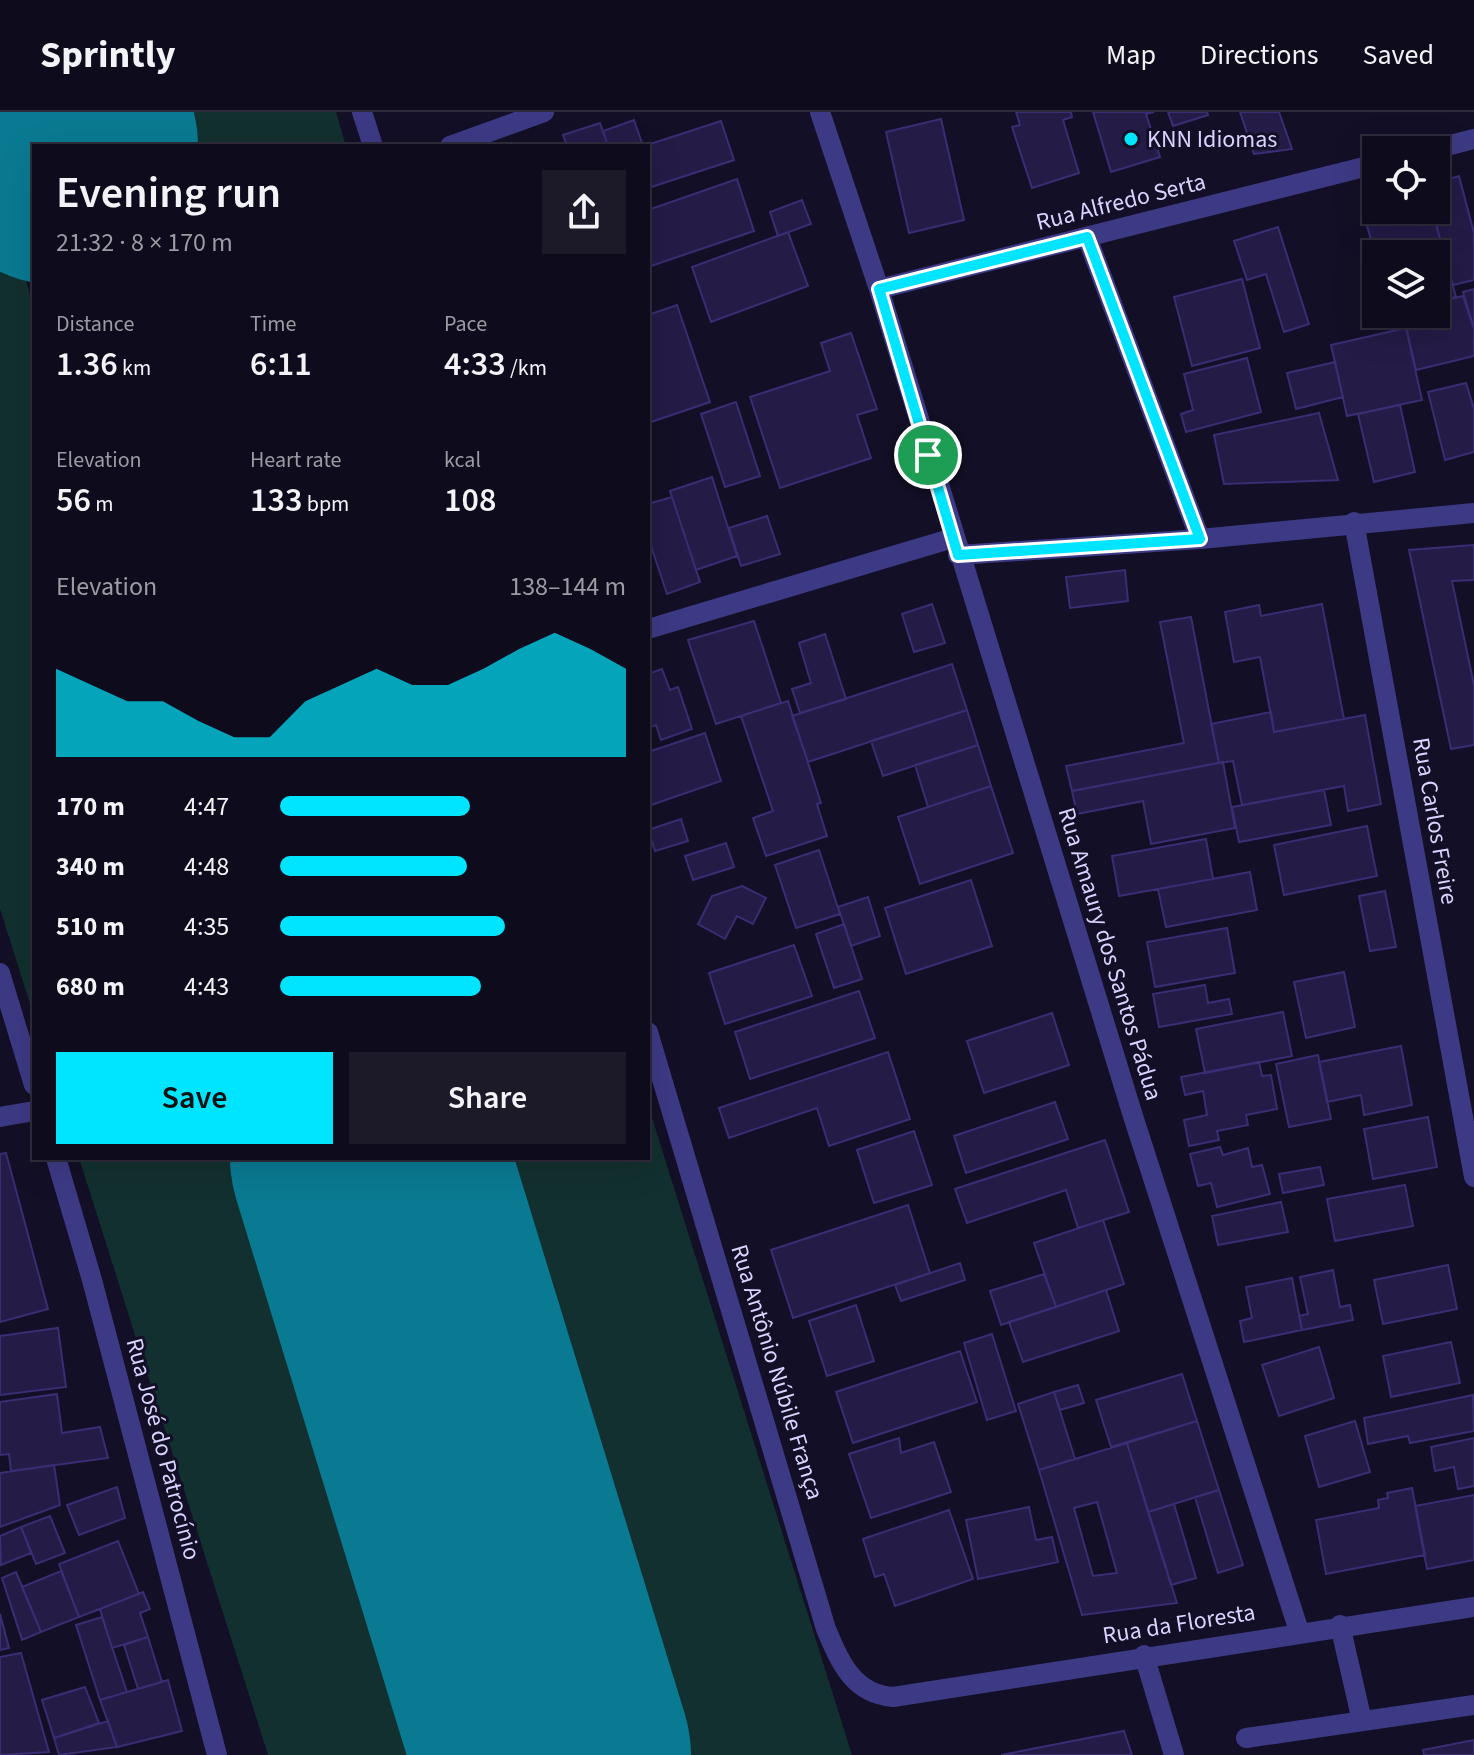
<!DOCTYPE html>
<html lang="en">
<head>
<meta charset="utf-8">
<style>
	:root { --surface:#0e0b1c; --page:#1c1929; --text:#f1f3f6; --muted:#9b9ba3; --line:#2e2b3b; --accent:#00e5ff }
	body { margin:0; font-family:"Source Sans 3",sans-serif; background:var(--page); color:var(--text); height:100vh; display:flex; flex-direction:column; font-size:30px; white-space:nowrap }
	* { box-sizing:border-box; margin:0 }
	p { font-size:26px; color:var(--muted) }
	.icon { flex:none; width:44px; height:44px; fill:none; stroke:currentColor; stroke-width:2; stroke-linecap:round; stroke-linejoin:round }
	.map { position:relative; flex:1; overflow:hidden }
	.drawer { position:absolute; left:32px; top:32px; width:618px; height:1016px; display:flex; flex-direction:column; background:var(--surface); border-radius:0px; box-shadow:0 8px 32px #0002,0 0 0 2px var(--line) }
	.drawer>* { flex:none }
	.controls { position:absolute; left:1362px; top:24px; display:grid; gap:16px }
	.controls a { display:grid; place-items:center; width:88px; height:88px; border-radius:0px; background:var(--surface); box-shadow:0 8px 32px #0002,0 0 0 2px var(--line); font-size:40px }
	.pin { position:absolute; display:grid; place-items:center; width:68px; height:68px; color:#fff; margin:-34px; border:4px solid #fff; border-radius:50%; box-shadow:0 2px 8px #0007 }
	.round { display:grid; place-items:center; flex:none; width:84px; height:84px; border-radius:0px; background:var(--page) }
	.headline { display:flex; align-items:center; justify-content:space-between; height:136px; padding:0 24px }
	h1 { font-size:44px; font-weight:600; line-height:60px }
	.stats { display:grid; grid-template-columns:repeat(3,1fr); gap:12px; height:136px; padding:8px 24px }
	.stats div { display:grid; align-content:center }
	.stats b { font-size:34px; font-weight:600 }
	.stats small { font-size:22px; font-weight:400 }
	.stats p { font-size:22px }
	.chart { height:224px; padding:16px 24px }
	.chart p { display:flex; justify-content:space-between }
	.chart svg { width:100%; height:144px; margin-top:8px; fill:var(--accent); opacity:.7 }
	.primary-button { display:flex; gap:16px; margin-top:auto; padding:16px 24px }
	.primary-button a { flex:1; height:92px; border-radius:0px; background:var(--accent); color:#111; font-size:32px; font-weight:600; line-height:92px; text-align:center }
	.primary-button a+a { background:var(--page); color:var(--text) }
	ul { padding:0 24px; list-style:none; font-size:26px }
	li { display:grid; grid-template-columns:128px 96px 1fr; align-items:center; height:60px }
	li i { height:20px; border-radius:10px; background:var(--accent) }
	header { display:flex; align-items:center; gap:48px; box-sizing:border-box; height:112px; padding:0 40px; background:var(--surface); border-bottom:2px solid var(--line) }
	header strong { font-size:38px }
	nav { display:flex; gap:44px; margin-inline-start:auto; font-size:28px }
	.map>svg:first-child { display:block }
	.green { fill:#12302f }
	.lines { fill:none; stroke-linecap:round; stroke-linejoin:round }
	.runway { stroke:#0a7a92; stroke-width:278 }
	.building { fill:#241b47; stroke:#3b2d73; stroke-width:2; fill-rule:evenodd }
	.service { stroke:#3d3a85; stroke-width:20 }
	.minor { stroke:#3d3a85; stroke-width:20 }
	.route-casing { stroke:#fff; stroke-width:16 }
	.route { stroke:#00e5ff; stroke-width:10 }
	.poi-dot { fill:#00e5ff; stroke:#130f26; stroke-width:3 }
	.labels { text-anchor:middle; dominant-baseline:central; stroke-width:6; stroke-linejoin:round; paint-order:stroke }
	.poi-label { font-size:24px; fill:#d9d4ff; stroke:#130f26; text-anchor:start }
	.street-label { font-size:24px; fill:#d9d4ff; stroke:#130f26 }
</style>
</head>
<body>
<header>
<strong>Sprintly</strong>
<nav><a>Map</a><a>Directions</a><a>Saved</a></nav>
</header>
<div class="map">
<svg width="1474" height="1643" viewBox="0 0 1474 1643">
	<rect width="100%" height="100%" fill="#130f26"/>
	<!-- green -->
	<path class="green" d="M118,0H336L346,34H129Z
		M0,84L34,195V904L0,797Z
		M648,993L852,1643H623L440,1046H648Z
		M79,1046H295L478,1643H268Z"/>
	<g class="lines">
		<!-- runway -->
		<path class="runway" d="M48,0L59,34
			M369,1046L552,1643"/>
	</g>
	<!-- building -->
	<path class="building" d="M1016,0H1071L1072,5L1063,8L1079,61L1032,76L1012,15L1020,13Z
		M1093,0H1154L1146,2L1160,45L1111,60Z
		M1168,0H1207L1208,3L1173,14Z
		M1240,0H1279L1292,37L1254,42Z
		M941,7L964,108L909,121L886,20Z
		M634,8L643,34H608L603,19Z
		M721,9L734,48L648,76V34H644Z
		M600,11L608,34H567L563,23Z
		M1459,64L1474,121V168L1453,173L1432,98H1436V71Z
		M737,67L754,119L648,155V98Z
		M802,88L811,112L778,124L770,100Z
		M1383,98H1432L1456,185L1436,190V142H1376V146L1364,103Z
		M1278,115L1309,212L1284,220L1266,162L1247,168L1234,129Z
		M788,120L808,174L711,210L692,155Z
		M1242,167L1260,236L1192,254L1174,185Z
		M1474,177V217L1463,180Z
		M1463,184L1474,217V244L1416,258L1403,202H1436V190Z
		M677,193L710,290L648,311V203Z
		M1406,216L1422,288L1347,304L1331,233Z
		M851,221L877,297L857,303L871,346L780,376L750,285L830,259L821,231Z
		M1247,246L1261,300L1186,320L1181,302L1193,298L1184,262Z
		M1335,250L1343,285L1296,297L1287,261Z
		M1466,271L1474,297V340L1445,348L1428,280Z
		M736,290L760,364L725,375L701,302Z
		M1400,293L1415,360L1374,370L1358,302Z
		M1319,301L1338,368L1224,372L1214,323Z
		M712,365L737,444L696,458L670,379Z
		M672,385L700,470L667,482L648,425V392Z
		M767,404L780,442L741,454L729,416Z
		M1474,433V468L1452,469L1474,573V633L1451,637L1409,438Z
		M1125,458L1128,489L1070,496L1066,465Z
		M932,492L945,531L914,540L902,502Z
		M1322,492L1344,607L1274,620L1260,545L1234,550L1225,500L1259,493L1261,504Z
		M1191,505L1219,651L1072,679L1066,654L1184,631L1160,510Z
		M754,509L781,591L716,612L688,528Z
		M825,522L846,587L800,601L792,577L811,571L799,531Z
		M952,552L967,598L808,650L792,604Z
		M662,557L670,578L678,575L692,617L661,628L656,613L648,616V562Z
		M788,589L821,691L817,692L827,724L766,744L753,706L773,699L741,604Z
		M967,598L978,633L883,664L871,629Z
		M1271,600L1274,620L1365,603L1381,692L1348,699L1344,674L1242,693L1233,649L1219,651L1211,612Z
		M705,621L721,669L648,694V640Z
		M978,633L991,674L928,695L915,653Z
		M1223,650L1235,716L1151,732L1143,689L1077,702L1072,679Z
		M991,674L1013,741L920,772L898,705Z
		M1324,678L1331,713L1239,730L1232,695Z
		M681,707L688,729L655,739L648,718Z
		M1367,714L1377,764L1284,783L1274,733Z
		M1206,727L1213,767L1119,784L1112,744Z
		M726,731L734,755L693,768L685,744Z
		M819,738L840,802L796,816L775,753Z
		M1250,760L1257,798L1166,815L1158,777Z
		M971,768L992,834L906,862L885,796Z
		M742,774L766,786L753,812L737,804L725,827L698,812L712,784Z
		M1385,779L1396,835L1370,839L1359,784Z
		M868,785L880,824L851,834L838,795Z
		M844,812L862,867L834,876L816,822Z
		M1227,816L1235,861L1155,875L1147,830Z
		M794,833L812,884L725,912L709,861Z
		M1344,860L1355,915L1306,926L1294,870Z
		M1205,873L1208,891L1229,887L1232,902L1159,915L1153,882Z
		M859,879L875,926L750,967L735,920Z
		M1283,900L1292,944L1205,961L1196,917Z
		M1052,901L1069,953L984,981L967,929Z
		M1401,934L1412,993L1364,1003L1361,983L1327,990L1319,950Z
		M888,940L910,1007L829,1034L817,996L729,1026L719,996Z
		M1318,943L1331,1007L1289,1015L1276,952Z
		M1259,950L1262,964L1271,963L1277,997L1246,1003L1248,1013L1217,1019L1219,1028L1189,1034L1184,1008L1207,1003L1203,979L1185,983L1181,965Z
		M1055,990L1068,1027L966,1061L954,1024Z
		M1428,1005L1437,1055L1373,1067L1364,1017Z
		M914,1019L932,1073L874,1091L857,1038Z
		M1105,1028L1129,1100L1078,1116L1066,1078L967,1111L955,1077Z
		M1220,1035L1223,1043L1248,1036L1252,1055L1262,1053L1270,1082L1217,1095L1211,1071L1198,1074L1190,1042Z
		M6,1041L48,1197L0,1210V1042Z
		M1320,1055L1324,1073L1283,1081L1279,1062Z
		M1405,1073L1413,1114L1335,1129L1327,1087Z
		M1281,1090L1288,1120L1218,1133L1212,1104Z
		M908,1093L930,1161L793,1206L771,1138Z
		M1103,1108L1124,1172L1056,1195L1034,1131Z
		M960,1151L965,1168L901,1189L895,1173Z
		M1448,1153L1457,1197L1383,1212L1374,1168Z
		M1333,1158L1340,1195L1350,1193L1353,1208L1302,1218L1299,1204L1308,1202L1300,1165Z
		M1044,1162L1056,1195L1001,1213L990,1179Z
		M1292,1166L1302,1218L1244,1230L1240,1209L1252,1206L1246,1175Z
		M1106,1178L1119,1219L1023,1250L1009,1210Z
		M856,1193L874,1249L827,1264L809,1209Z
		M58,1216L66,1275L0,1283V1224Z
		M992,1222L1016,1299L987,1308L964,1231Z
		M1451,1230L1460,1271L1391,1285L1383,1244Z
		M1319,1235L1334,1286L1279,1304L1262,1253Z
		M960,1239L977,1290L853,1331L836,1280Z
		M1182,1262L1197,1309L1111,1335L1096,1288Z
		M1078,1273L1084,1291L1060,1298L1054,1280Z
		M1054,1280L1075,1347L1039,1358L1018,1292Z
		M57,1282L62,1321L100,1315L108,1346L11,1359L9,1342L0,1343V1290Z
		M1473,1283L1474,1319L1410,1331L1408,1324L1368,1332L1364,1306Z
		M1197,1309L1219,1378L1148,1400L1127,1331Z
		M1355,1309L1370,1360L1319,1375L1305,1324Z
		M899,1326L901,1341L934,1330L951,1380L871,1406L849,1342Z
		M1474,1326V1374L1458,1377L1454,1355L1435,1359L1431,1335Z
		M1127,1331L1177,1491L1082,1503L1039,1358ZM1097,1390L1117,1461L1093,1464L1074,1396Z
		M54,1353L60,1393L0,1415V1361Z
		M117,1375L125,1406L79,1423L67,1393Z
		M1412,1376L1425,1443L1326,1462L1316,1408L1379,1396L1378,1388L1388,1386L1387,1381Z
		M1219,1378L1243,1453L1218,1461L1195,1385Z
		M1474,1383V1448L1427,1457L1415,1394Z
		M1174,1392L1196,1466L1171,1473L1148,1400Z
		M1029,1395L1036,1428L1052,1425L1058,1450L978,1467L966,1408Z
		M949,1398L973,1467L895,1494L884,1462L875,1465L863,1427Z
		M50,1404L65,1441L36,1452L21,1415Z
		M21,1415L31,1441L1,1453L0,1424Z
		M118,1429L139,1482L79,1505L59,1452Z
		M61,1459L79,1505L41,1520L22,1475Z
		M16,1460L41,1520L22,1528L2,1466Z
		M143,1480L150,1497L140,1501L148,1525L112,1536L100,1497Z
		M0,1502L9,1536L0,1538Z
		M102,1505L127,1580L100,1588L76,1513Z
		M148,1525L162,1570L138,1577L124,1533Z
		M21,1541L49,1640L0,1643V1545Z
		M168,1568L182,1619L117,1635L100,1588Z
		M85,1575L99,1611L54,1626L42,1588Z
		M108,1609L117,1635L59,1643L54,1626Z
		M1124,1619L1132,1643H1001Z
		M1474,1628V1643H1424L1423,1638Z"/>
	<g class="lines">
		<!-- service -->
		<path class="service" d="M1340,1513L1362,1609
			M1246,1626L1474,1593"/>
		<!-- minor -->
		<path class="minor" d="M362,0L373,34
			M820,0L879,177L1133,1004L1299,1519
			M450,34L544,0
			M1431,38L1474,27
			M1087,125L1200,427
			M879,177L1376,52
			M1354,410L1474,1065
			M958,443L1200,427L1474,401
			M648,517L953,426
			M0,861L34,973
			M648,920L826,1517C840,1550 853,1582 893,1585L1474,1495
			M0,1005L34,999
			M56,1046L92,1168L217,1643
			M1144,1543L1174,1643"/>
	</g>
	<g class="lines">
		<defs>
			<path id="route" d="M1087,125L1200,427L958,443L879,177Z"/>
		</defs>
		<!-- route casing -->
		<use href="#route" class="route-casing"/>
		<!-- route -->
		<use href="#route" class="route"/>
	</g>
	<!-- markers -->
	<circle class="poi-dot" cx="1131" cy="27" r="8"/>
	<g class="labels">
		<!-- poi labels -->
		<g class="poi-label">
			<text x="1147" y="27">KNN Idiomas</text>
		</g>
		<!-- street labels -->
		<g class="street-label">
			<text transform="translate(1121 90) rotate(-14)">Rua Alfredo Serta</text>
			<text transform="translate(1435 709) rotate(80)">Rua Carlos Freire</text>
			<text transform="translate(1110 842) rotate(73)">Rua Amaury dos Santos Pádua</text>
			<text transform="translate(777 1260) rotate(73)">Rua Antônio Núbile França</text>
			<text transform="translate(163 1337) rotate(75)">Rua José do Patrocínio</text>
			<text transform="translate(1179 1512) rotate(-9)">Rua da Floresta</text>
		</g>
	</g>
</svg>
<div class="controls">
<a><svg class="icon" aria-label="locate" viewBox="0 0 24 24"><circle cx="12" cy="12" r="6"/><path d="M12 2v4M12 18v4M2 12h4M18 12h4"/></svg></a>
<a><svg class="icon" aria-label="layers" viewBox="0 0 24 24"><path d="M12 4l9 5-9 5-9-5zM3 14l9 5 9-5"/></svg></a>
</div>
<div class="pin" style="left:928px;top:343px;background:#1e9e55"><svg class="icon" aria-label="arrive" viewBox="0 0 24 24"><path d="M6 21V4h12l-3 4 3 4H6"/></svg></div>
<section class="drawer">
<div class="headline"><div><h1>Evening run</h1><p>21:32 · 8 × 170 m</p></div><a class="round"><svg class="icon" aria-label="share" viewBox="0 0 24 24"><path d="M12 15V3M7 8l5-5 5 5M5 13v7h14v-7"/></svg></a></div>
<div class="stats">
<div><p>Distance</p><b>1.36<small> km</small></b></div>
<div><p>Time</p><b>6:11</b></div>
<div><p>Pace</p><b>4:33<small> /km</small></b></div>
</div>
<div class="stats">
<div><p>Elevation</p><b>56<small> m</small></b></div>
<div><p>Heart rate</p><b>133<small> bpm</small></b></div>
<div><p>kcal</p><b>108</b></div>
</div>
<div class="chart"><p><span>Elevation</span>138–144 m</p>
<svg viewBox="0 0 160 44" preserveAspectRatio="none"><path d="M0 44V17L10 22L20 27L30 27L40 33L50 38L60 38L70 27L80 22L90 17L100 22L110 22L120 17L130 11L140 6L150 11L160 17V44z"/></svg>
</div>
<ul>
<li><b>170 m</b>4:47<i style="width:55%"></i></li>
<li><b>340 m</b>4:48<i style="width:54%"></i></li>
<li><b>510 m</b>4:35<i style="width:65%"></i></li>
<li><b>680 m</b>4:43<i style="width:58%"></i></li>
</ul>
<div class="primary-button"><a>Save</a><a>Share</a></div>
</section>
</div>
</body>
</html>
